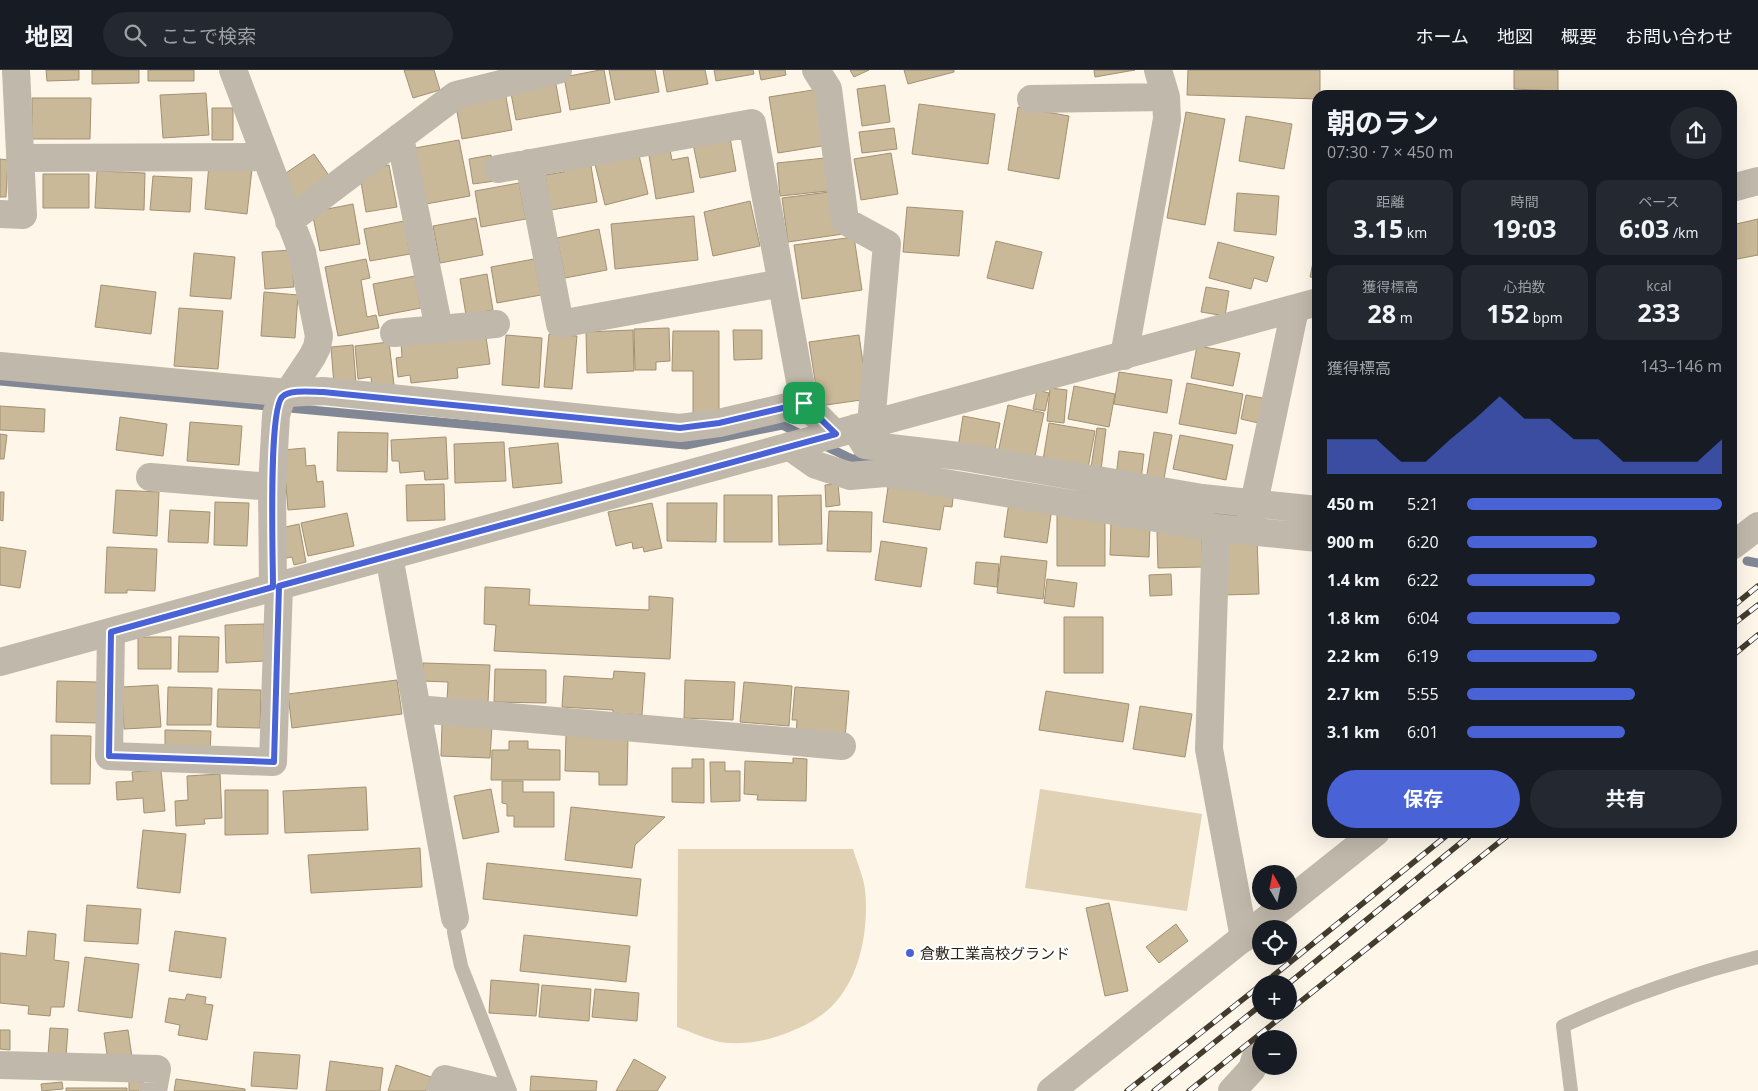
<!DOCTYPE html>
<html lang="ja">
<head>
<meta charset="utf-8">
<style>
	:root { --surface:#171b24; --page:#242831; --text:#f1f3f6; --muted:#9ea1a6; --line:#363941; --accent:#4963d7 }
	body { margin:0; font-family:"Open Sans","Noto Sans JP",sans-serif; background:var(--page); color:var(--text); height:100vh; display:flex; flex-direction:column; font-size:19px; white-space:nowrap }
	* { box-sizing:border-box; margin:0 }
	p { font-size:16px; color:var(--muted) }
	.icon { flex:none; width:28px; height:28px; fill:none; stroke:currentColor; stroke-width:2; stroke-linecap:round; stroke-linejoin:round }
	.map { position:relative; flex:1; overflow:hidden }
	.panel { position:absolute; left:1312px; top:20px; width:425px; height:748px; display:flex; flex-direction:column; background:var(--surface); border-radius:15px; box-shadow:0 5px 20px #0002 }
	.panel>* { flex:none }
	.needle { width:32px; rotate:351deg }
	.controls { position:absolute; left:1252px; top:795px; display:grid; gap:10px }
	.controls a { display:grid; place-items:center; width:45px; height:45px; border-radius:50%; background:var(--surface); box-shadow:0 5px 20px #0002; font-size:25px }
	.pin { position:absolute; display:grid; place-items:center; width:42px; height:42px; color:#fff; margin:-21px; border-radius:10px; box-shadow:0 2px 8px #0006 }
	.round { display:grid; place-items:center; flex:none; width:52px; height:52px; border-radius:26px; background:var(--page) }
	.summary { display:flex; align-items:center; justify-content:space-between; height:85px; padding:0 15px }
	h1 { font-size:28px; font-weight:700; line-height:38px }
	.figures { display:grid; grid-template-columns:repeat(3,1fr); gap:8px; height:85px; padding:5px 15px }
	.figures div { display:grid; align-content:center; border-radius:12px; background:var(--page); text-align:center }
	.figures b { font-size:25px; font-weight:700 }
	.figures small { font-size:14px; font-weight:400 }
	.figures p { font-size:14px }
	.chart { height:140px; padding:10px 15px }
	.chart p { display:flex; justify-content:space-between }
	.chart svg { width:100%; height:90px; margin-top:5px; fill:var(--accent); opacity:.7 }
	.cta { display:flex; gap:10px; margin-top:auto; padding:10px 15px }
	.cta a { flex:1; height:58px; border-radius:30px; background:var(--accent); color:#fff; font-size:20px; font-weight:700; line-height:58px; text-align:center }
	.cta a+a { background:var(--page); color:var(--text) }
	ul { padding:0 15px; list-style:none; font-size:16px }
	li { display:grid; grid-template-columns:80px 60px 1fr; align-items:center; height:38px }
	li i { height:12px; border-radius:6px; background:var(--accent) }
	header { display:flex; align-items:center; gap:30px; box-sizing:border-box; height:70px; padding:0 25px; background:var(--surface); border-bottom:1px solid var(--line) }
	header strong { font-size:24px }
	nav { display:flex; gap:28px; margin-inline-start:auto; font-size:18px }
	.search { width:350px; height:45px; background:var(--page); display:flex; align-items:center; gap:12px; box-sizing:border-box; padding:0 18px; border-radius:28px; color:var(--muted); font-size:19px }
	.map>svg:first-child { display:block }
	.green { fill:#e1d2b6 }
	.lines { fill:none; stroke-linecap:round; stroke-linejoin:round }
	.stream { stroke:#828796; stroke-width:9 }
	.building { fill:#cab998; stroke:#a29172 }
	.service { stroke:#c0b8aa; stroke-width:14 }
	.minor { stroke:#c0b8aa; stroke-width:28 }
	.tertiary { stroke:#c0b8aa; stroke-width:28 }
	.rail-casing { stroke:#423b2e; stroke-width:5.5 }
	.rail { stroke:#fff; stroke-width:4; stroke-dasharray:11; stroke-linecap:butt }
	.route-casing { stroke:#fff; stroke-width:10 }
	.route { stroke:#4963d7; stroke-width:6 }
	.poi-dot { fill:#4963d7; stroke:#fff; stroke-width:2 }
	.labels { text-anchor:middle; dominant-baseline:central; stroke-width:4.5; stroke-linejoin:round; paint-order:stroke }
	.poi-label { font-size:15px; fill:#2a2417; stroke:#fff; text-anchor:start }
</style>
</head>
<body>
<header>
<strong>地図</strong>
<div class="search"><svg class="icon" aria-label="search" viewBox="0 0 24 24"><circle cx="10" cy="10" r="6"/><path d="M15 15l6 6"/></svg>ここで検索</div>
<nav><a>ホーム</a><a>地図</a><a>概要</a><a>お問い合わせ</a></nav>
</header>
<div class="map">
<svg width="1758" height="1021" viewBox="0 0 1758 1021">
	<rect width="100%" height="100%" fill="#fdf6e9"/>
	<!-- green -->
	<path class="green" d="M1040,719L1202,744L1187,841L1025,818Z
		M678,779H853C857,792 863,806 865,819C869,858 861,907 832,936C822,946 807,955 794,960C772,970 744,976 720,972C706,969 691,962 677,957Z"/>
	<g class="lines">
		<!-- stream -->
		<path class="stream" d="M0,311L686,375L782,355L805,366
			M823,375L852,389L874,388
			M1084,422L1133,430
			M1218,443L1249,447
			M1747,491L1758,493"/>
	</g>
	<!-- building -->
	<path class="building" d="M46,0H79V10L47,11Z
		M92,0H139V13L92,14Z
		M148,0H194V11H148Z
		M404,0H434L440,20L413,28Z
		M600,0H604L610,33L570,40L564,7Z
		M609,0H655L659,22L615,30Z
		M663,0H705L708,14L667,22Z
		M714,0H753L754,4L716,11Z
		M759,0H785L786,5L761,10Z
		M850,0H869L854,7Z
		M904,0H954V2L908,14Z
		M1094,0H1135L1095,7Z
		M1188,0H1320V25H1318V29L1187,25Z
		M1514,0H1558V21L1514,19Z
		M555,9L561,42L516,50L510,18Z
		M885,15L890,52L862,56L857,19Z
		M819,19L828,75L778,83L769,27Z
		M1718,21V25H1688Z
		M505,22L512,60L462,69L455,31Z
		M206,23L209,65L163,68L160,25Z
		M32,28H91L90,69H32Z
		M919,34L995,44L988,94L912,84Z
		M1018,37L1069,46L1059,109L1008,100Z
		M212,38H233V70H212Z
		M1186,42L1225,49L1205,155L1167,148Z
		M1246,46L1292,54L1284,99L1239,91Z
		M894,58L897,79L862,83L859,62Z
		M729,62L736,101L700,108L692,69Z
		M459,70L470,126L426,134L415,78Z
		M669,75L672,90L688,87L694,122L656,129L648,79Z
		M638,81L648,124L605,135L594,90Z
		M891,83L898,124L861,130L854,89Z
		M314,84L330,107L295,130L280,107Z
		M491,85L495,111L473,114L469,89Z
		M825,88L828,121L780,126L777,93Z
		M0,89L8,90L6,127H0Z
		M590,90L597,132L551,140L545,105L564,102L563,94Z
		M209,94L252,99L247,144L205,139Z
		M389,95L397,137L366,142L359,100Z
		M97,101L145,103L144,140L95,138Z
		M43,104H89V138H43Z
		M153,106L192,108L190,142L150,140Z
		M519,113L526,149L481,157L475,121Z
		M837,121L843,164L788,172L782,128Z
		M1237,123L1279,126L1276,165L1234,161Z
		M750,131L760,176L713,186L704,142Z
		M353,134L360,174L320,181L312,142Z
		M907,137L963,141L959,186L903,182Z
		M694,146L698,190L615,199L611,154Z
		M476,148L483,185L440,193L433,156Z
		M1758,149V185L1732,190V155Z
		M404,151L410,184L370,191L364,159Z
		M599,159L607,200L565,208L557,168Z
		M854,167L862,220L802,229L794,175Z
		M996,171L1042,182L1033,219L987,208Z
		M1218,172L1274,187L1267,212L1254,208L1251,219L1209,208Z
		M1316,178H1318V208L1310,207Z
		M291,180L294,217L265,219L262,182Z
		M194,183L235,187L231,229L190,226Z
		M366,189L370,208L361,210L367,247L376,245L379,258L338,266L325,197Z
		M534,189L541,225L497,233L491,197Z
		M487,204L493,240L466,245L460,209Z
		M415,206L421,238L379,246L373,214Z
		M101,215L156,222L151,264L95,257Z
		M1206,217L1229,221L1225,246L1201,242Z
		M264,222L298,225L295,268L261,266Z
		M179,238L223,241L218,299L174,296Z
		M669,258L670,291L656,292V300H635L634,259Z
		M633,260L634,301L587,303L586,262Z
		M733,260H762V289L734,290Z
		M673,261H719V344H693V301H672Z
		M549,264L577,266L572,319L544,317Z
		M506,265L542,268L539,318L502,315Z
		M859,265L868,329L819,336L809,272Z
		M486,267L490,294L457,298L458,308L411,313L410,305L398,307L396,288L402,287L401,273Z
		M389,272L394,315L372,317L371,307L358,309L355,276Z
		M353,275L356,313L334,315L331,277Z
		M1197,276L1240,283L1233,316L1191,308Z
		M1119,302L1172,310L1167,343L1114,334Z
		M1187,313L1243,324L1236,364L1179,354Z
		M1074,316L1115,324L1109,357L1068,349Z
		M1050,318L1067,320L1064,353L1047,351Z
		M1037,320L1049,323L1045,341L1033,339Z
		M1246,325L1268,329L1263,354L1241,349Z
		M1008,335L1044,343L1034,391L998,383Z
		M0,336L45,339L44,362L0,360Z
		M963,346L1000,353L994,384L958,378Z
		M120,347L167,354L163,386L116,380Z
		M190,352L242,356L239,395L187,391Z
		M1049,353L1095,361L1088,398L1043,390Z
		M1097,358L1106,359L1101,400L1091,398Z
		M338,362L388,363L387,402L337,401Z
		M1154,362L1172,365L1163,414L1146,410Z
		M0,364L7,365L4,389H0Z
		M1180,365L1233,375L1226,410L1173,399Z
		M446,367L448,409L425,410L424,401L400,403L399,391H392L391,370Z
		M504,372L506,411L455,413L454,374Z
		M558,373L562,413L513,418L509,378Z
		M305,378L306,396L315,395L317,412L323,411L325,437L288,440L283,380Z
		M1119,381L1144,384L1141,410L1116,407Z
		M889,410L954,419L952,437L944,436L940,460L883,452Z
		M444,414L445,450L407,451L406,415Z
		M838,414L840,435L826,437L825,415Z
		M116,420L159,422L157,466L113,463Z
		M0,422H4L3,451L0,450Z
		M724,425H772V472H724Z
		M821,425L822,474L779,475L778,426Z
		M215,432L249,433L247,476L214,475Z
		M1009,432L1052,438L1047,473L1004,467Z
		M652,433L662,478L644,482L643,477L633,479L632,472L616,476L608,442Z
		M667,433H717L716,472L667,471Z
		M170,440L210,442L208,473L168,472Z
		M829,441L872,442L871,482L827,481Z
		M347,443L354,476L308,486L301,453Z
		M1057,445L1105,446V496H1057Z
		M1111,451L1150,453L1149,487L1110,485Z
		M299,454L306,492L294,495L292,487L286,488L281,458Z
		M1202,460V497L1158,498L1157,462Z
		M1257,468L1259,524L1223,525L1222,469Z
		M881,471L927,478L921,517L875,510Z
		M0,477L26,481L20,518L0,515Z
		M107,477L157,479L155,521L127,520V523H105Z
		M1001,486L1047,491L1043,529L997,523Z
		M976,492L999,494L997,517L974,514Z
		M1171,504L1172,525L1150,526L1149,505Z
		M1047,509L1077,513L1074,537L1044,533Z
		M485,517L530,519L529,535L649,540V526L673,528L670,589L494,581L496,555L484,554Z
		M1064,547H1103V603H1064Z
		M264,554L265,591L226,593L225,555Z
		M179,566L219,567L218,602H178Z
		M138,567H171V599H138Z
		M423,593L490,595L488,632L447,631L448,612L422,611Z
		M495,599L546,600V633L494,632Z
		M614,601L645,603L642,645L613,643V640L562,637L564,606L613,609Z
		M397,610L402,644L292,658L288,624Z
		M685,610L735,612L733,650L684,648Z
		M57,611L98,612L97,653L56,652Z
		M744,612L792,616L789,656L740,652Z
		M158,615L161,657L124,659L122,617Z
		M168,617L212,618L211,655H167Z
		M795,617L849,621L845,668L796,664L797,650H792Z
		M218,619L261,620L260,658L217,657Z
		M1046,621L1129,634L1123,672L1039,660Z
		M1140,636L1192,644L1185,687L1133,679Z
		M442,654L492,656L490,688L441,686Z
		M165,660L211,661L210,682L165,680Z
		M566,664L628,666L627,715H599V702L565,701Z
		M51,665L91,666L90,714H51Z
		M509,671H528V679L560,680V710H491L492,680H509Z
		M793,688L807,689L806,731L757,730L758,725L744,724L745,691L793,693Z
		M692,689H704V733L672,732V698H692Z
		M710,692H725V701H740V731L711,732Z
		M161,700L165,741L144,743L143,728L117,730L116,712L133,711L132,702Z
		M220,704L222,748L204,749L205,754L176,756L175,731L188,730L187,706Z
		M502,711H523V722H554V757H514V746H507V734L502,733Z
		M366,717L368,760L285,763L283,721Z
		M491,719L499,762L463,769L454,726Z
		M225,720H268V764L225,765Z
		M571,737L665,747L635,775L632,798L565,790Z
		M143,760L186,764L180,823L137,818Z
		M420,778L422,817L311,823L308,785Z
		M487,793L641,809L637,846L483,829Z
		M1109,833L1128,921L1105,926L1086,838Z
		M87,835L141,839L138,874L84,871Z
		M1176,854L1188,871L1159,893L1146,877Z
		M28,861L56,864L54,890L69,892L64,937H51L50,946L28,944L29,936L0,933V883L26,886Z
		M175,861L226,868L221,908L169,901Z
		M524,865L630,876L626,912L520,901Z
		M85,887L139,894L132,948L78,941Z
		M491,910L539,914L536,946L489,943Z
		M542,915L591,919L589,951L539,947Z
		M595,919L639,923L637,951L592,947Z
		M187,924L206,927L205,934L213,935L207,970L178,965L180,955L165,952L169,928L185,930Z
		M50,958L68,959L66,986L48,985Z
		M0,960H10V980L0,979Z
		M128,960L132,987L108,991L104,963Z
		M254,982L300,985L297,1019L251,1016Z
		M634,989L666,1007L657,1021H616Z
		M330,991L383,998L380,1021H326Z
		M396,995L431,1007L426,1021H388Z
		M531,1006L597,1011L596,1021H530Z
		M176,1009L245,1019V1021H174Z
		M129,1011L143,1012V1021H129Z
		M62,1012L63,1019L42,1021L41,1014Z
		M66,1018H127V1021H66Z"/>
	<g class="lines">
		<!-- service -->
		<path class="service" d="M455,848L454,862L461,896L510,1021
			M1571,1021L1563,956C1625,927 1691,904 1758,887"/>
		<!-- minor -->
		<path class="minor" d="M233,0L302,182L319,266L317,277L312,287L288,323L281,329L276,345L272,417L273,517
			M816,0L828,19L845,151L887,174L871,354
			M1031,29L1166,27
			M400,67L439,259
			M20,88L265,87
			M529,93L560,254L782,213
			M498,99L752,53L804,333
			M1732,118L1758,111
			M0,144L23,145L16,0
			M289,151L456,25L558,0
			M394,263L496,254
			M1124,286L1167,49L1166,27L1158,0
			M0,296L288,323L323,321L680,358L719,353L804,333L835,364
			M855,358L865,375L959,386L1202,428L1318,440
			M789,376L816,395L850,406L885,403L1216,458L1318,468
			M150,407L272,417
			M1250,452L1295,239
			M1216,458L1209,679L1244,868
			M389,486L455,848
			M111,562L109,686L273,692L279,516
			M0,592L1318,232
			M417,639L842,676
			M0,995L157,999L153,1021
			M440,1021L445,1009L495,1021
			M1232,1021L1252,999L1257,983"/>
		<!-- tertiary -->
		<path class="tertiary" d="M1732,476L1758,456
			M1051,1021L1376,762"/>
		<defs>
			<path id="rail" d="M1732,537L1758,516
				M1732,555L1758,535
				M1732,586L1758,565
				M1263,914L1451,762
				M1288,914L1474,762
				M1127,1021L1261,915
				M1154,1021L1261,935
				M1189,1021L1512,762"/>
		</defs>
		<!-- rail casing -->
		<use href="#rail" class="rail-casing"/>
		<!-- rail -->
		<use href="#rail" class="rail"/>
	</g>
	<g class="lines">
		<defs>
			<path id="route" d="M323,322L680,358L719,353L804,333L836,364L279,516L274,692L109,686L111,562L273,517C273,489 268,343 282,327C290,319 312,322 323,322Z"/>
		</defs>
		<!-- route casing -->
		<use href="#route" class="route-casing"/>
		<!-- route -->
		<use href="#route" class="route"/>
	</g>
	<!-- markers -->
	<circle class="poi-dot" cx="910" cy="883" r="5"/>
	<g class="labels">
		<!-- poi labels -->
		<g class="poi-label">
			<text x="920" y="883">倉敷工業高校グランド</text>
		</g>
	</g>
</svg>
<div class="controls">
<a><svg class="needle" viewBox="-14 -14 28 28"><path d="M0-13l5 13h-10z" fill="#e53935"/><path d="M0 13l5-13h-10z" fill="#9ea1a6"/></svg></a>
<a><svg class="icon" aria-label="locate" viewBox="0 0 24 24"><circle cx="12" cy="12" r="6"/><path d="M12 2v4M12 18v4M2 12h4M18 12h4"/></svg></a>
<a>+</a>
<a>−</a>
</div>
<div class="pin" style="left:804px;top:333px;background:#1e9e55"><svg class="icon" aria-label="arrive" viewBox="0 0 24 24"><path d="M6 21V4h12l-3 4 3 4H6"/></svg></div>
<section class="panel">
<div class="summary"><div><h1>朝のラン</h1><p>07:30 · 7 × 450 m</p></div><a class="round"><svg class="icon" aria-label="share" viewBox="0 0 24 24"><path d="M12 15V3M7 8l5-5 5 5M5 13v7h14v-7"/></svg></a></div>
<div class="figures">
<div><p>距離</p><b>3.15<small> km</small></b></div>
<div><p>時間</p><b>19:03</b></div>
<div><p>ペース</p><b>6:03<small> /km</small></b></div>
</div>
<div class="figures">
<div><p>獲得標高</p><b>28<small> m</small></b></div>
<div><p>心拍数</p><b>152<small> bpm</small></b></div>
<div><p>kcal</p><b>233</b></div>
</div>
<div class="chart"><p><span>獲得標高</span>143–146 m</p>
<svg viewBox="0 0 160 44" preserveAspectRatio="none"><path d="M0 44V27L10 27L20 27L30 38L40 38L50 27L60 17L70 6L80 17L90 17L100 27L110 27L120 38L130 38L140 38L150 38L160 27V44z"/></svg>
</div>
<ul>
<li><b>450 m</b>5:21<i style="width:100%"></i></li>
<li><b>900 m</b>6:20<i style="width:51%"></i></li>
<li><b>1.4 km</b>6:22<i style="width:50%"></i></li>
<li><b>1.8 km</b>6:04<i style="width:60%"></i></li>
<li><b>2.2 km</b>6:19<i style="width:51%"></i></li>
<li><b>2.7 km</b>5:55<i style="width:66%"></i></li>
<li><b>3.1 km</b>6:01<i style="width:62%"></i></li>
</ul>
<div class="cta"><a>保存</a><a>共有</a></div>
</section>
</div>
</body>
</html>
